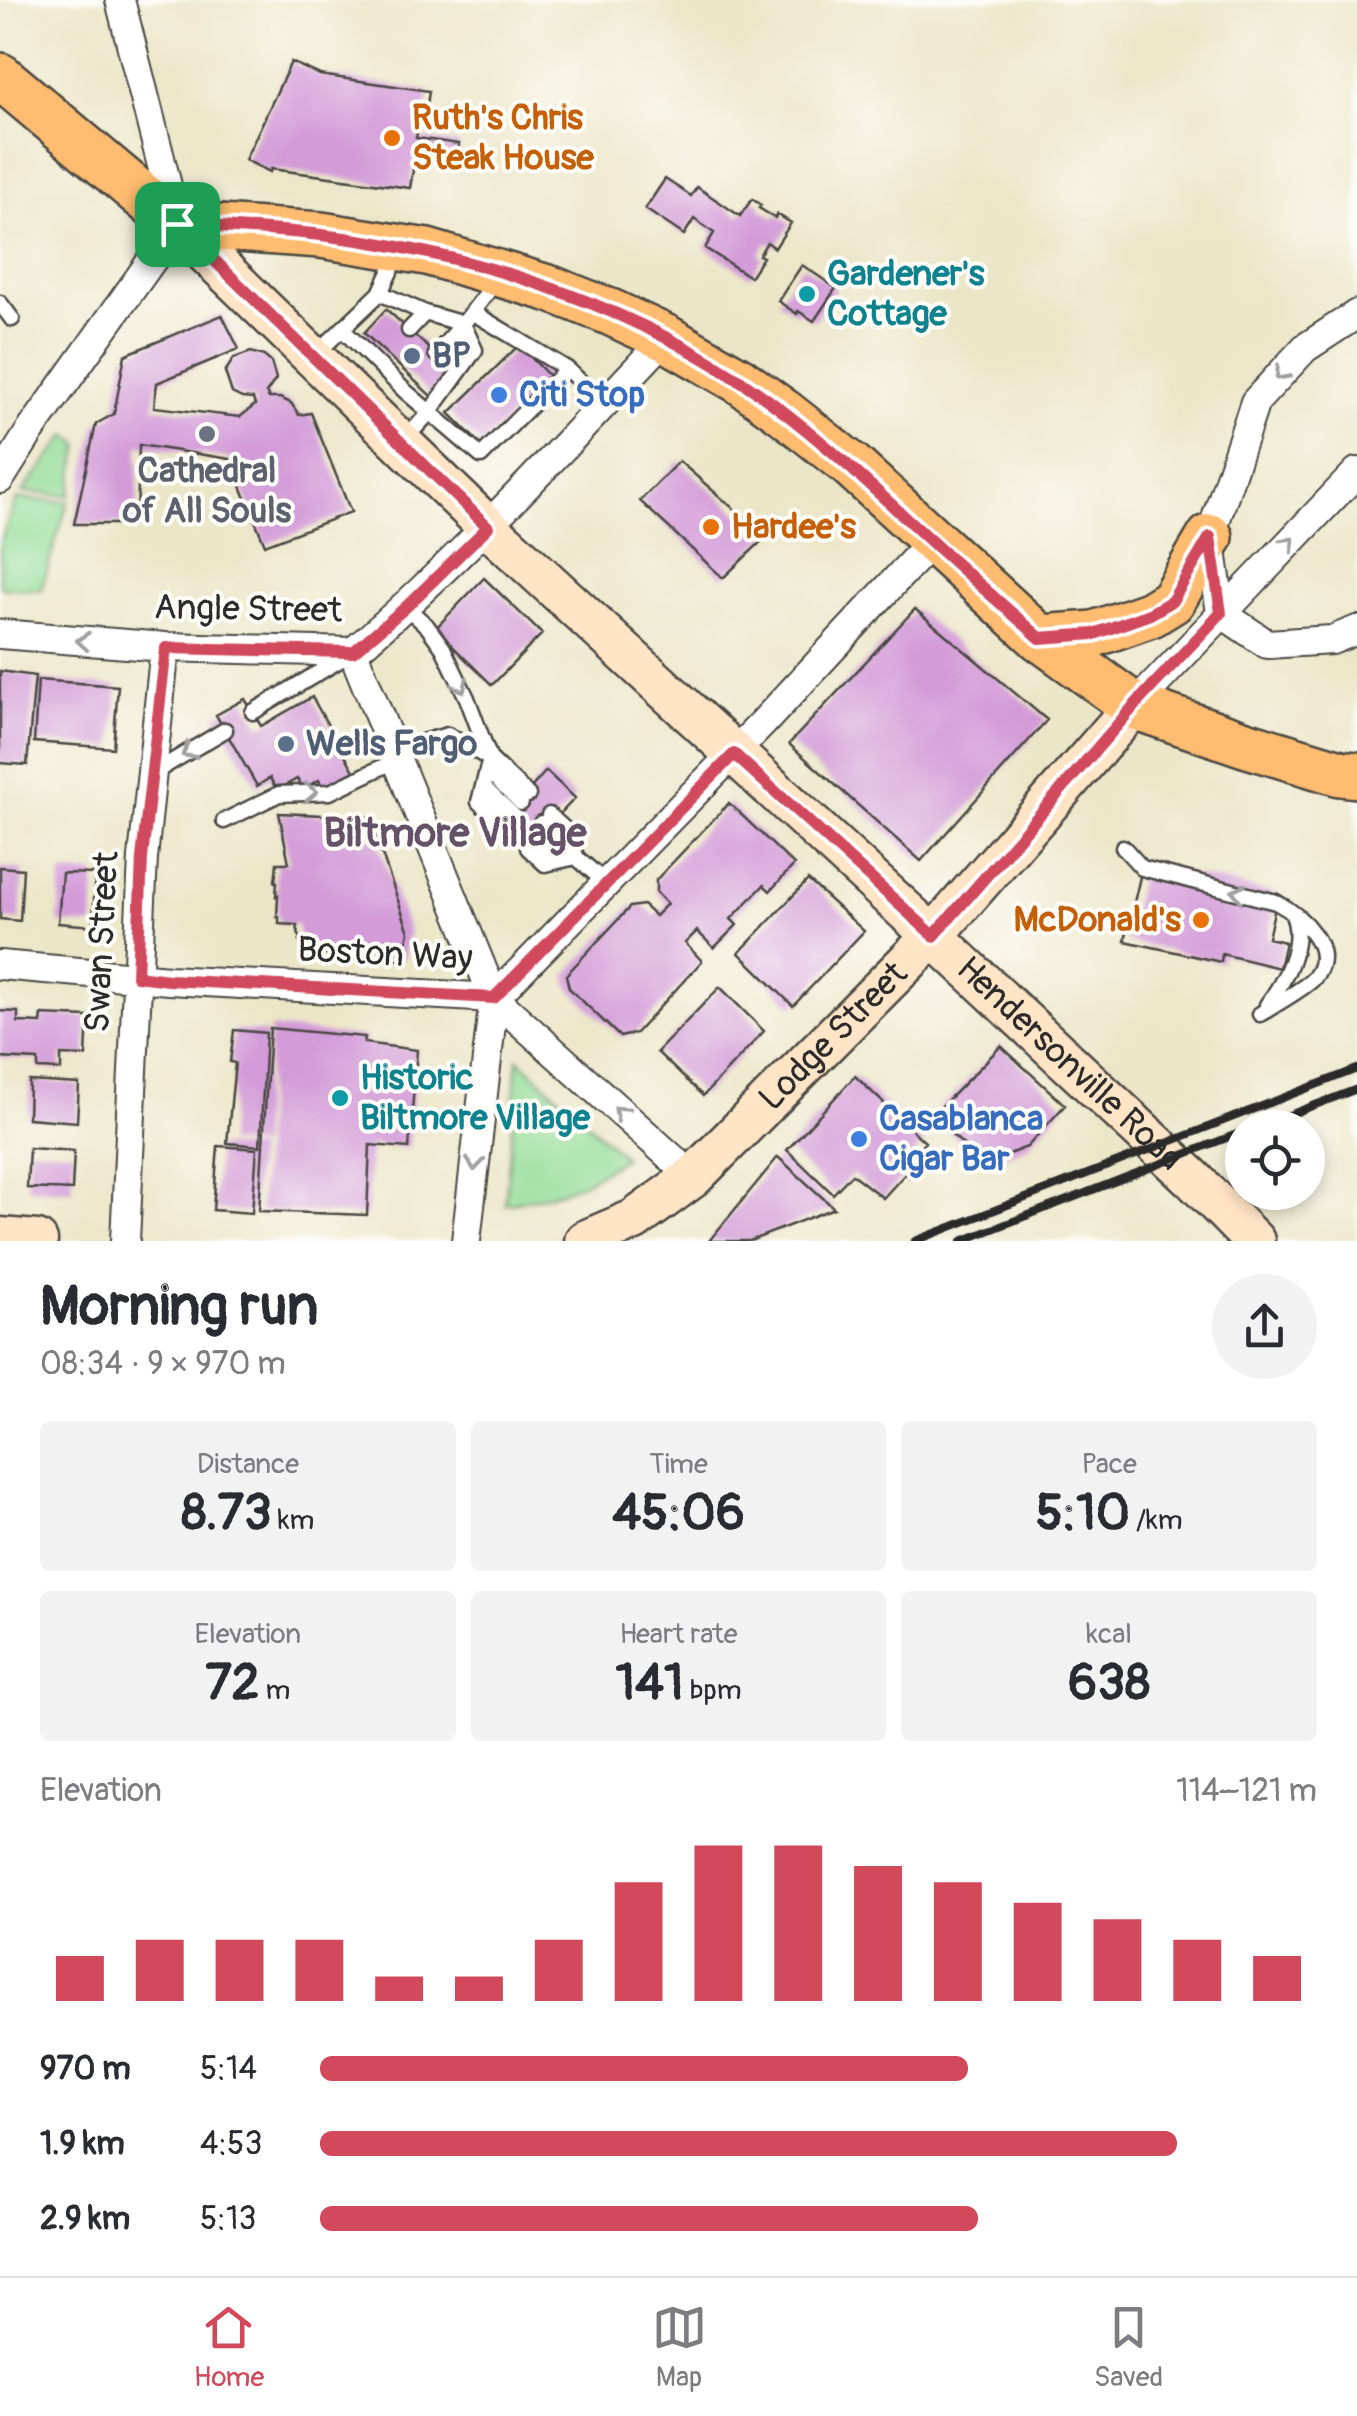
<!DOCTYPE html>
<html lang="en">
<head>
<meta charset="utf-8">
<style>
	:root { --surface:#fff; --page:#f2f2f3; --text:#2b2b33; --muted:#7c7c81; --line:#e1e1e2; --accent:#d1495b }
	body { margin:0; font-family:Pangolin,sans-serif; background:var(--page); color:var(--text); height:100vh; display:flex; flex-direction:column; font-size:38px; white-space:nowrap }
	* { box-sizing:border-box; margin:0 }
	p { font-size:32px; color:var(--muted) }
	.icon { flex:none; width:55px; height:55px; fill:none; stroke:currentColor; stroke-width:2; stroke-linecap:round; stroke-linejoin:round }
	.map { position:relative; height:1241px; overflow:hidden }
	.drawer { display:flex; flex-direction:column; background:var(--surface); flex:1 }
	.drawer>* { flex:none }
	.tools { position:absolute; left:1225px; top:1110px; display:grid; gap:20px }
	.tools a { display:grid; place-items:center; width:100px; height:100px; border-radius:50%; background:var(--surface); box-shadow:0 5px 15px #0003; font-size:50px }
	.pin { position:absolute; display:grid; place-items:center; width:85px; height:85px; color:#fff; margin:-42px; border-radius:20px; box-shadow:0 5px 15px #0006 }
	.round { display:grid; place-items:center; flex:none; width:105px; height:105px; border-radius:52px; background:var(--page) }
	.overview { display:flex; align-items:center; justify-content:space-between; height:170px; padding:0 40px }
	h1 { font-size:55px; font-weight:700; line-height:75px }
	.figures { display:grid; grid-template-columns:repeat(3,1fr); gap:15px; height:170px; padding:10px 40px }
	.figures div { display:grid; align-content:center; border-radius:10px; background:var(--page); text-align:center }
	.figures b { font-size:50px; font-weight:700 }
	.figures small { font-size:28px; font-weight:400 }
	.figures p { font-size:28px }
	.chart { height:280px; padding:20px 40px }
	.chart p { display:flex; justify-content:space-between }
	.chart svg { width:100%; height:180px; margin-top:10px; stroke:var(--accent); stroke-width:6 }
	ul { padding:0 40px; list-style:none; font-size:32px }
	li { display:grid; grid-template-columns:160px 120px 1fr; align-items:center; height:75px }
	li i { height:25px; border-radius:12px; background:var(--accent) }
	.tab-bar { display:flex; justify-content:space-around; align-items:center; height:140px; border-top:2px solid var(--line); background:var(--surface); font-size:28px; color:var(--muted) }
	.tab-bar a { display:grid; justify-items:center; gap:5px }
	.tab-bar .active { color:var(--accent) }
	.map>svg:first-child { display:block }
	.green { fill:#94dd99; stroke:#608462; stroke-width:2.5 }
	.building { fill:#d39bd8 }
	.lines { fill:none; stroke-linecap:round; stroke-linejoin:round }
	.service-casing { stroke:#484743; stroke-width:19 }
	.minor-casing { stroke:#484743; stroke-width:32 }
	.secondary-casing { stroke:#484743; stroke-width:45 }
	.primary-casing { stroke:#484743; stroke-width:50 }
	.service { stroke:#fff; stroke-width:14 }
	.minor { stroke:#fff; stroke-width:28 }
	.secondary { stroke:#ffe4c6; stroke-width:40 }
	.primary { stroke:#febc70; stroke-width:45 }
	.rail { stroke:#2b2b2b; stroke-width:8 }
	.oneway { stroke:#a0a0a0 }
	.route-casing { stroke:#fff; stroke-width:20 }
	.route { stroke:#d1495b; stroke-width:12 }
	.food-dot { fill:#e8710a; stroke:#fdfcf7; stroke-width:4 }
	.culture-dot { fill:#0f9aa8; stroke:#fdfcf7; stroke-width:4 }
	.service-dot { fill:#5c6f8a; stroke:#fdfcf7; stroke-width:4 }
	.shop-dot { fill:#3f7fe0; stroke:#fdfcf7; stroke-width:4 }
	.worship-dot { fill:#6b7280; stroke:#fdfcf7; stroke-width:4 }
	.labels { text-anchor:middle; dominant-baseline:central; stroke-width:8; stroke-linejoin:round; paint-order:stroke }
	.food-label { font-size:35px; font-weight:bold; fill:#c56008; stroke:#fdfcf7; text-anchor:start }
	.culture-label { font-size:35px; font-weight:bold; fill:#0d838f; stroke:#fdfcf7; text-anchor:start }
	.service-label { font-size:35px; font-weight:bold; fill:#4e5e75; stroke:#fdfcf7; text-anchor:start }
	.shop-label { font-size:35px; font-weight:bold; fill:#366cbe; stroke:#fdfcf7; text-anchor:start }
	.worship-label { font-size:35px; font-weight:bold; fill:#5b616d; stroke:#fdfcf7 }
	.street-label { font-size:35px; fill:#2b2b2b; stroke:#fdfcf7 }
	.quarter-label { font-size:40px; font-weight:bold; fill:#665268; stroke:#fdfcf7 }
</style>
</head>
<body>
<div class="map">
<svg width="1357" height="1241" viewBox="0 0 1357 1241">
	<rect width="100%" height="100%" fill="#fdfcf7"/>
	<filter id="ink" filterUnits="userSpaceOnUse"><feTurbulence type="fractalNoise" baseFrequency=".01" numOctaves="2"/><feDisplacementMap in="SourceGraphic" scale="20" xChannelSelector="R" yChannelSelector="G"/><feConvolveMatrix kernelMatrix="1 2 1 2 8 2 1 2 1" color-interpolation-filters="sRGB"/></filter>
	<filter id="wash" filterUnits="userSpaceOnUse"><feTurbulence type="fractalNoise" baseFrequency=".0048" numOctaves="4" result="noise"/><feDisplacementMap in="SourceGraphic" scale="40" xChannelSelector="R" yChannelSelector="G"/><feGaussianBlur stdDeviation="2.25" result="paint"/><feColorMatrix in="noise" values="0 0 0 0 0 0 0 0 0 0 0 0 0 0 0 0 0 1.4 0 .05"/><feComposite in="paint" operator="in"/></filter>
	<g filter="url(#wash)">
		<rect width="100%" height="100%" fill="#ece6c8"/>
		<!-- green -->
		<path class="green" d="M67,435L80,444L70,496L23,492Z
			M17,499L68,502L41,590L0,587V542Z
			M518,1059L624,1157C583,1188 555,1195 505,1204Z"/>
		<g id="blocks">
			<!-- building -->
			<path class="building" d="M291,62L320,75L429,91L425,120L419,119L416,138L459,144L456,163L415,158L410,188L271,169L270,172L245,160Z
				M665,179L691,196L697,187L740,216L752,199L761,205L759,208L775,218L777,214L791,223L775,248L767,242L759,255L763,257L750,277L705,248L714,233L694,219L684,235L645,209Z
				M802,265L836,288L814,321L798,311L797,314L778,301Z
				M386,309L455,372L432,397L364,333Z
				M222,315L239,349L157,383L154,407L240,417L255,405L253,399L242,398L232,393L225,372L234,358L251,352L264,356L271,362L276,379L266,393L269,398H280L291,403L299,415L311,413L351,512L265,545L230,459L139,445L137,524H74L96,424L114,414L125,355Z
				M519,345L550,377L481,445L449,413Z
				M679,461L766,537L723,578L640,501Z
				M484,578L542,634L492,685L435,629Z
				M915,609L1047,720L921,861L789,744Z
				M0,671L35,676L27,765L0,763Z
				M38,680L118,686L113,748L34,742Z
				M312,697L354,771L323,788L319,780L303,789L297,779L277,790L270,778L257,786L216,715L245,699L261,726Z
				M546,771L575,798L526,850L504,830L514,811L533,790L531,788Z
				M729,803L794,865L770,891L764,885L731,919L737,925L714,948L697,931L685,943L702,961L636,1033L620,1037L569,988L566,975L630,907L643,905L655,916L667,904L656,892V880Z
				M279,813L369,817L409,932L403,960L302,953L297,925L279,924V917H277L278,895L276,896L277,882H275L277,863H289Z
				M1143,864L1278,894L1268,938L1285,942L1279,968L1222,954L1221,962L1125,941Z
				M0,867L23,869L20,921L0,919Z
				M62,873L95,874L93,926L58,923Z
				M808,880L864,931L793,1006L739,953Z
				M720,987L764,1031L703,1096L657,1052Z
				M0,1011L18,1012V1022L41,1023L42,1015L88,1017L86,1056L61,1055V1070L38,1069V1060L0,1058Z
				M270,1028L365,1037L364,1043L417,1050L409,1148L370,1145L367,1215L259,1211Z
				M234,1030L266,1033L260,1146L227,1143L235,1063L230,1062Z
				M1001,1046L1065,1105L1027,1147L984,1164L932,1116Z
				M855,1076L925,1142L913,1155L922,1163L910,1177L906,1173L883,1198L852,1174L833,1194L787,1150Z
				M29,1081L79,1084L77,1122L28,1118Z
				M218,1146L257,1149L252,1213L213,1210Z
				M29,1148L74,1151L72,1190L27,1188Z
				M778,1157L834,1208L750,1241H709Z"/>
		</g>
	</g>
	<g filter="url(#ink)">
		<use href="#blocks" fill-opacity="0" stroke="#484743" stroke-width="2.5"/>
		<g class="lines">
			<defs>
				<path id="service" d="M380,293L399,253
					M0,303L12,319
					M472,312L567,369L604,404
					M342,329L405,391L481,456L567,369
					M409,330L425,313
					M315,355L380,293L425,313L463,324L436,354
					M404,440L430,412L475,350L463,324L496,281
					M406,607L427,626L443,648L467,698L490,759L528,795
					M253,712L348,655
					M393,750L448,735L490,759L479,802L506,827
					M487,770L521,803
					M153,773L225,730
					M483,787L515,817
					M549,815L570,834L576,857L606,883
					M224,821L279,794L330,792L397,760
					M541,823L575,856
					M537,838L553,854L570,856
					M1123,847L1142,868L1276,902C1300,915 1339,949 1314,978C1307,987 1273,1006 1260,1014
					M528,848L545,864L576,857
					M1267,1005C1284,982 1305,944 1293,915"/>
				<path id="minor" d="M1357,314L1305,348L1255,402L1210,537L1221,613L1267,644L1332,640L1357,630
					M0,479L29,433L177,225L120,0
					M0,634L165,647L353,652C465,556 564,446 666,338
					M353,652L494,998L693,1177
					M1134,706L1357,472
					M0,965L169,980L494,998L762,724L932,541
					M125,1241L143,858L165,647
					M466,1241L494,998"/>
				<g id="secondary">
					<path id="s1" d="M177,225L488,527L933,936L1193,1179L1254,1241"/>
					<path d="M0,1238L37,1241"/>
					<path id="s2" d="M585,1241L634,1220L693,1177L933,936L1134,706"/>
				</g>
				<path id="primary" d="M0,76L177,225L321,235L427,252L551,289L610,312L666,338L739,380L785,413L852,466L1040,638L1134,706L1245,744L1340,773L1357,775
					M1040,638L1094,634L1151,614L1172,601L1210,537"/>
			</defs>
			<!-- service casing -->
			<use href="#service" class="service-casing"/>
			<!-- minor casing -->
			<use href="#minor" class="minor-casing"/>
			<!-- secondary casing -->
			<use href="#secondary" class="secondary-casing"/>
			<!-- primary casing -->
			<use href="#primary" class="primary-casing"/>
			<!-- service -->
			<use href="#service" class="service"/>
			<!-- minor -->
			<use href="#minor" class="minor"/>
			<!-- secondary -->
			<use href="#secondary" class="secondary"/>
			<!-- primary -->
			<use href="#primary" class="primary"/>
			<!-- rail -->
			<path class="rail" d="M1255,1128L1357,1089
				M915,1241L1357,1069
				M962,1241L1242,1132"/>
		</g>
		<!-- one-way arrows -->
		<defs><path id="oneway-chevron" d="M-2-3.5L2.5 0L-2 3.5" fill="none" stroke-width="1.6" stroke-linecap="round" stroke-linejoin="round" transform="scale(2.5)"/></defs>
		<g class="oneway">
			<use href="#oneway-chevron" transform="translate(1281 374) rotate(133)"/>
			<use href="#oneway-chevron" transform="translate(1289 543) rotate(-46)"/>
			<use href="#oneway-chevron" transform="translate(83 641) rotate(-175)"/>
			<use href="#oneway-chevron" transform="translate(461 686) rotate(65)"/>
			<use href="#oneway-chevron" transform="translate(188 752) rotate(149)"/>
			<use href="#oneway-chevron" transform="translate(311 792) rotate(-2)"/>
			<use href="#oneway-chevron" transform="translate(1238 892) rotate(-166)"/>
			<use href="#oneway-chevron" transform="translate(620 1112) rotate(-138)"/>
			<use href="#oneway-chevron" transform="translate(475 1164) rotate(96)"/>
		</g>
	</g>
	<g class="lines" filter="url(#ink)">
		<defs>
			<path id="route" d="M177,224C225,228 274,229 321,235C467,252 617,300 741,381C811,428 871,486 932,542C968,575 1004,606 1040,638L1094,634L1150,614L1172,601L1210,537L1221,613L1134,706L934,936L734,754L494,998L169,980L137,976L142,858L166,648L353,652L406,607L488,527Z"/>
		</defs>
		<!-- route casing -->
		<use href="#route" class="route-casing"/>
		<!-- route -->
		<use href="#route" class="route"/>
	</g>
	<!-- markers -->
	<g class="food-dot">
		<circle cx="392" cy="138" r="10"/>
		<circle cx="711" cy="527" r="10"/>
		<circle cx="1201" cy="920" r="10"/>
	</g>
	<g class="culture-dot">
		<circle cx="807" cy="294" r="10"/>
		<circle cx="340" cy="1098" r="10"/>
	</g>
	<g class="service-dot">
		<circle cx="412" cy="356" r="10"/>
		<circle cx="286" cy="744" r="10"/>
	</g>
	<g class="shop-dot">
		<circle cx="499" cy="395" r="10"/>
		<circle cx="859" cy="1139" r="10"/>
	</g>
	<circle class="worship-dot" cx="207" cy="434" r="10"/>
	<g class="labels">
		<!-- food labels -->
		<g class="food-label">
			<text x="412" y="118">Ruth's Chris<tspan x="412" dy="40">Steak House</tspan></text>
			<text x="731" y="527">Hardee's</text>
			<text x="1181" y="920" text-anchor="end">McDonald's</text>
		</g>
		<!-- culture labels -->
		<g class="culture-label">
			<text x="827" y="274">Gardener's<tspan x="827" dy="40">Cottage</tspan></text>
			<text x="360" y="1078">Historic<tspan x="360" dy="40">Biltmore Village</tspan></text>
		</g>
		<!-- service labels -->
		<g class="service-label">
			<text x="432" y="356">BP</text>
			<text x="306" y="744">Wells Fargo</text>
		</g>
		<!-- shop labels -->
		<g class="shop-label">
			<text x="519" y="395">Citi Stop</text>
			<text x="879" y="1119">Casablanca<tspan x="879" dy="40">Cigar Bar</tspan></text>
		</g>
		<!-- worship labels -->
		<g class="worship-label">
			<text x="207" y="471">Cathedral<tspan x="207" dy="40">of All Souls</tspan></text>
		</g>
		<!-- street labels -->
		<g class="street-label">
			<text transform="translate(248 609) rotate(1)">Angle Street</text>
			<text transform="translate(102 942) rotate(-87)">Swan Street</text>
			<text transform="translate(385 954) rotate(3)">Boston Way</text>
			<text stroke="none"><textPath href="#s2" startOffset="325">Lodge Street</textPath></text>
			<text stroke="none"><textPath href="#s1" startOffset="1225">Hendersonville Road</textPath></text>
		</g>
		<!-- quarter labels -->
		<g class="quarter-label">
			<text x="455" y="833">Biltmore Village</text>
		</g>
	</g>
</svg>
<div class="tools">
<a><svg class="icon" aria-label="locate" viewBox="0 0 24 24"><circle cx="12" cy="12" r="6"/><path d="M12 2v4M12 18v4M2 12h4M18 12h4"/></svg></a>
</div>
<div class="pin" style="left:177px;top:224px;background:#1e9e55"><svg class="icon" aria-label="arrive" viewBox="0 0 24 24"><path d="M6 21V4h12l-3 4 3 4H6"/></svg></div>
</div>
<section class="drawer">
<div class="overview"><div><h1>Morning run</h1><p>08:34 · 9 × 970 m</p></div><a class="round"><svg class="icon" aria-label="share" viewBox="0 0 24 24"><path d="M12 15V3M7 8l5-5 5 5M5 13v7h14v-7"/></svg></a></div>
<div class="figures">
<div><p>Distance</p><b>8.73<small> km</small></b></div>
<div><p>Time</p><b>45:06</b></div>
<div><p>Pace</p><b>5:10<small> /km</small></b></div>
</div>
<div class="figures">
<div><p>Elevation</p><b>72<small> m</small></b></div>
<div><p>Heart rate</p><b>141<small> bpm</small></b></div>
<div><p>kcal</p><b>638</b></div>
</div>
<div class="chart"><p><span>Elevation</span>114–121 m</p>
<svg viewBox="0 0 160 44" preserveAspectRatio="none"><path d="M5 44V33M15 44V29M25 44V29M35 44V29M45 44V38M55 44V38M65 44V29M75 44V15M85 44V6M95 44V6M105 44V11M115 44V15M125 44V20M135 44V24M145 44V29M155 44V33"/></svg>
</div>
<ul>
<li><b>970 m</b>5:14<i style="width:65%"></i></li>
<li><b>1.9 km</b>4:53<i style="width:86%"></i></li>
<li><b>2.9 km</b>5:13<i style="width:66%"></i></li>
</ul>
</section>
<nav class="tab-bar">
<a class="active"><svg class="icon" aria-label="home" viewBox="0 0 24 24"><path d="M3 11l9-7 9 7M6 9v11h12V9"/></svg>Home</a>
<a><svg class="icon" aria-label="map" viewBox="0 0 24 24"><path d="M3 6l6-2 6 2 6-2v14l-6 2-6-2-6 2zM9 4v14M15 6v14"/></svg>Map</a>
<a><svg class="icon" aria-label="saved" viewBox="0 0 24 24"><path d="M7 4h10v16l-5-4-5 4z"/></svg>Saved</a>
</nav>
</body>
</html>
